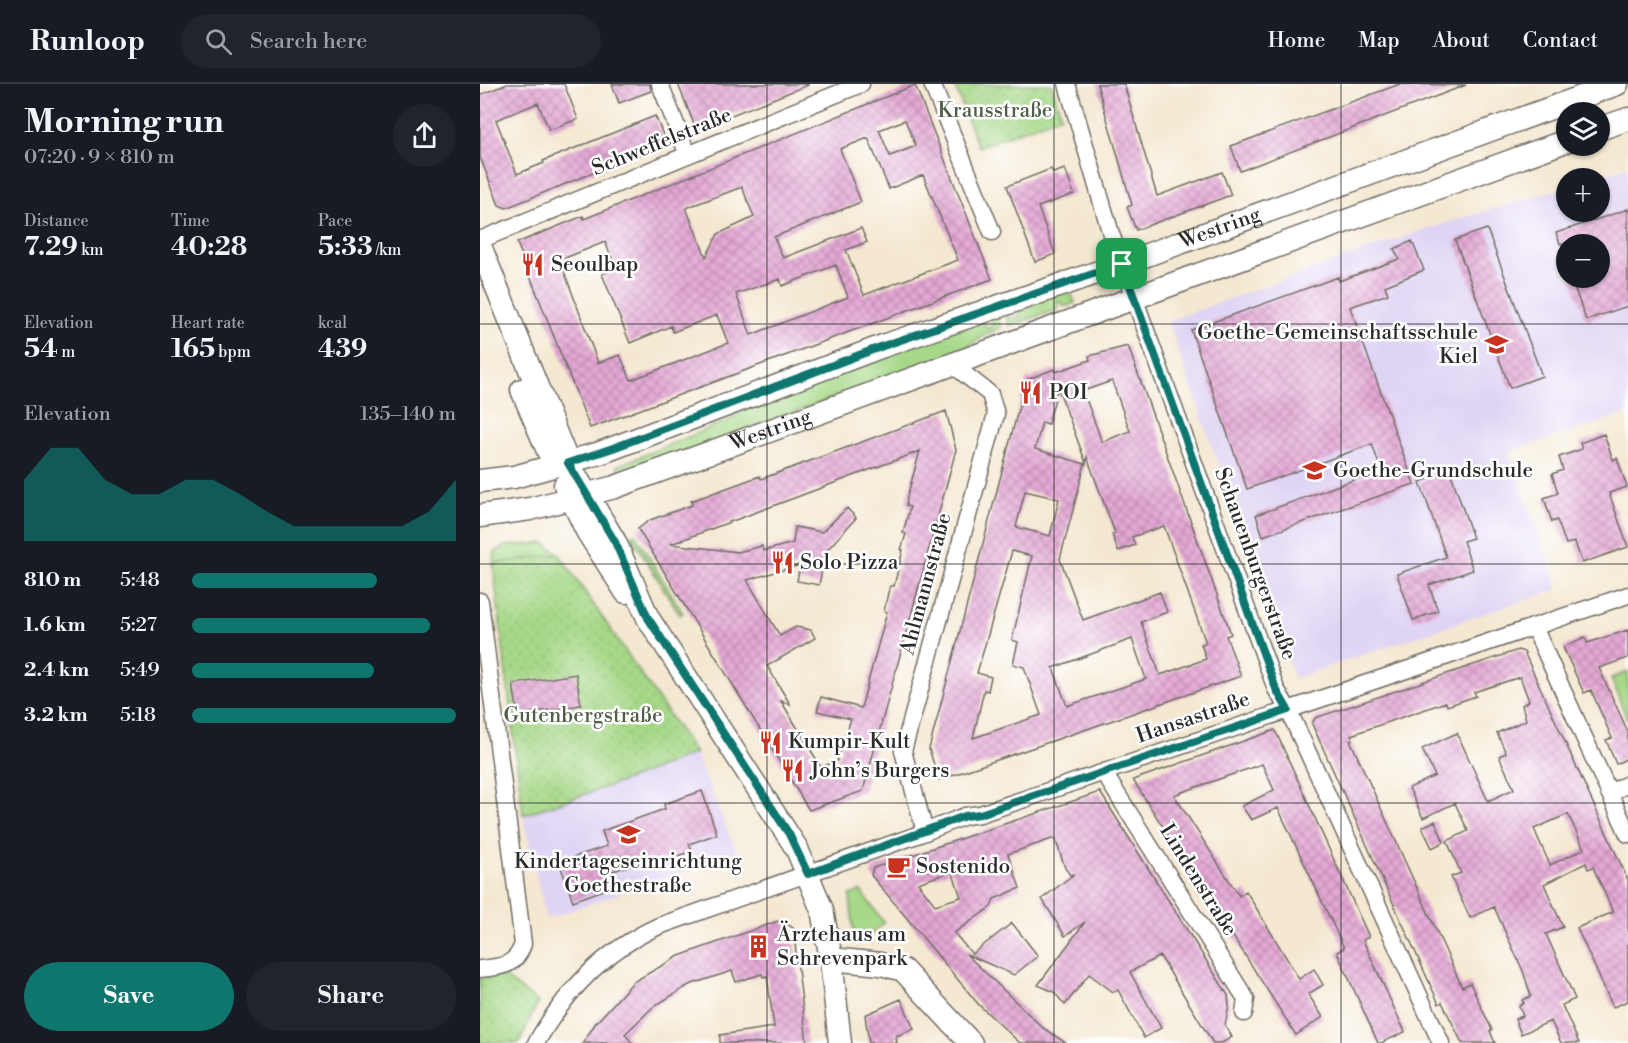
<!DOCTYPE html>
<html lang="en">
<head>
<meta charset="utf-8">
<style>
	:root { --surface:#171b24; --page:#20242c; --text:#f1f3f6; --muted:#9ea1a6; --line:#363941; --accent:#0f766e }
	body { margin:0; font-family:"Libre Bodoni",serif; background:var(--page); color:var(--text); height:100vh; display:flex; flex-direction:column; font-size:22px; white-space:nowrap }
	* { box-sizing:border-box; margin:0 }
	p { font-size:20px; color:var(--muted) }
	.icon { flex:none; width:33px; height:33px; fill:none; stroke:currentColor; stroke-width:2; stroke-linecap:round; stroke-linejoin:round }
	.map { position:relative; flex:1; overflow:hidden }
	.sheet { display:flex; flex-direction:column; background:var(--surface); width:480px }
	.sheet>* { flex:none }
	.fabs { position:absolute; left:1076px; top:18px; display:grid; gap:12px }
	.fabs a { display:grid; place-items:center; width:54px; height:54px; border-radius:50%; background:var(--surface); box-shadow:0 2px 4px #0004; font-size:30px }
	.pin { position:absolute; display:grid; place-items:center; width:51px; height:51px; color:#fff; margin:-26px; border-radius:12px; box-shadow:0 3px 9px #0006 }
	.round { display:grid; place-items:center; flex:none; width:63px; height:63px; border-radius:32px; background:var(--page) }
	.summary { display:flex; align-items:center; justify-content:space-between; height:102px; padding:0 24px }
	h1 { font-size:33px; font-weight:700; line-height:45px }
	.figures { display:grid; grid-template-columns:repeat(3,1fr); gap:9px; height:102px; padding:6px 24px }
	.figures div { display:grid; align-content:center }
	.figures b { font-size:26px; font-weight:700 }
	.figures small { font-size:16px; font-weight:400 }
	.figures p { font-size:16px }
	.chart { height:168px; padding:12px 24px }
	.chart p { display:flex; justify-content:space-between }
	.chart svg { width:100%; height:108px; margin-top:6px; fill:var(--accent); opacity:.7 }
	.button { display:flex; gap:12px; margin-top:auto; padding:12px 24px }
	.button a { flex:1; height:69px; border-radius:36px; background:var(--accent); color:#fff; font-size:24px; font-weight:700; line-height:69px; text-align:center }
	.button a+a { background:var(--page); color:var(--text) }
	ul { padding:0 24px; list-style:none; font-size:20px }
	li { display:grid; grid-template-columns:96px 72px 1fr; align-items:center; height:45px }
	li i { height:15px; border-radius:8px; background:var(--accent) }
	header { display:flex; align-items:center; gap:36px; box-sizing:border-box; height:84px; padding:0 30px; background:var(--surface); border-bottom:2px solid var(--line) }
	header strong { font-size:28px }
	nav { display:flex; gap:33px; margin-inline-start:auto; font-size:21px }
	.search { width:420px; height:54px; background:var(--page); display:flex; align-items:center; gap:15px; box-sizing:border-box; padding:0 21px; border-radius:33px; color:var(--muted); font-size:22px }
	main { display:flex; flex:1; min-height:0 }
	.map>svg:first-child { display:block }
	.built { fill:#e0d4f4; fill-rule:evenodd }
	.green { fill:#a6d887; stroke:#688259; stroke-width:1.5 }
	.park { fill:url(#park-dots); stroke:#688259; stroke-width:1.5 }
	.building { fill:url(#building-cross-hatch); fill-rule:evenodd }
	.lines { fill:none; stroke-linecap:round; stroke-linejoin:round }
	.street-casing { stroke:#716d65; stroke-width:19 }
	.secondary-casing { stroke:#716d65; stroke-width:25 }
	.street { stroke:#fff; stroke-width:16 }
	.secondary { stroke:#fff; stroke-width:22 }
	.route-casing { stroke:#fff; stroke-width:12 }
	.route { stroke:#0f766e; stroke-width:8 }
	.grid { fill:none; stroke:#2b2b2b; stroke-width:1.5; stroke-opacity:0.55 }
	.labels { text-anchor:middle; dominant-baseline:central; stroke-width:5; stroke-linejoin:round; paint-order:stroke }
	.park-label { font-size:21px; fill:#505f47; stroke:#fff }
	.street-label { font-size:21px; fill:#2b2b2b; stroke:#fff }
	.poi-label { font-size:21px; fill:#2b2b2b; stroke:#fff; text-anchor:start }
</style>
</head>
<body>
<header>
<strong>Runloop</strong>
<div class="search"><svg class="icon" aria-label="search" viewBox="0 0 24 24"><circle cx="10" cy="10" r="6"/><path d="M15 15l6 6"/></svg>Search here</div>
<nav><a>Home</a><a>Map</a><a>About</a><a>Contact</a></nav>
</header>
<main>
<section class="sheet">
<div class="summary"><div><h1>Morning run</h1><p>07:20 · 9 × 810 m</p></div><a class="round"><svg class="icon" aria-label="share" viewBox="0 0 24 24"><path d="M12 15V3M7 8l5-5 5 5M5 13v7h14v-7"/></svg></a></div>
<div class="figures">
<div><p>Distance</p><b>7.29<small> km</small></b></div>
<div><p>Time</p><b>40:28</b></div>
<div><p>Pace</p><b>5:33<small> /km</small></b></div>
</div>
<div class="figures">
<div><p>Elevation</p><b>54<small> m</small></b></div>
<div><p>Heart rate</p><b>165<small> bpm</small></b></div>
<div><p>kcal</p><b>439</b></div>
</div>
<div class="chart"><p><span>Elevation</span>135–140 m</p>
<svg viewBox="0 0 160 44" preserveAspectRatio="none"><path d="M0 44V19L10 6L20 6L30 19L40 25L50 25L60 19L70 19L80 25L90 32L100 38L110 38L120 38L130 38L140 38L150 32L160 19V44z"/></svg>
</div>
<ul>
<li><b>810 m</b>5:48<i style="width:70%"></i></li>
<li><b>1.6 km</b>5:27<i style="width:90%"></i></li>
<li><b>2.4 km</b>5:49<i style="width:69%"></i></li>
<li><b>3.2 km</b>5:18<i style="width:100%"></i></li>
</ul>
<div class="button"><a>Save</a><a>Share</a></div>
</section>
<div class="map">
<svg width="1148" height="959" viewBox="0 0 1148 959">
	<defs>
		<pattern id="park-dots" width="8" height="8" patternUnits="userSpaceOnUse" patternTransform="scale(1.5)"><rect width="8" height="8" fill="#a6d887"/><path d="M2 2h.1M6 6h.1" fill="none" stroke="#8fba75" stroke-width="1.8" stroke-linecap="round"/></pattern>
		<pattern id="building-cross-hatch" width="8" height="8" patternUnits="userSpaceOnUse" patternTransform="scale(1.5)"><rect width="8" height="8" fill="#e5a8d6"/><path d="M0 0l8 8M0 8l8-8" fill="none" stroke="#ba89ae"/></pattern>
	</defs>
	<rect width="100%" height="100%" fill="#fff"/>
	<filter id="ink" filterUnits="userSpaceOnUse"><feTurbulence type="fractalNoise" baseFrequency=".0167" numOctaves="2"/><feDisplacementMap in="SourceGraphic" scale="12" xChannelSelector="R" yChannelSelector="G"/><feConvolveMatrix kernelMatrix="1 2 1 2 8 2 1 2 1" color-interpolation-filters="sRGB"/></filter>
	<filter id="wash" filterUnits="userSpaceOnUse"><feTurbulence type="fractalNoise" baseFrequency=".008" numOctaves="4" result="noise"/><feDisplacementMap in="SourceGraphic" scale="24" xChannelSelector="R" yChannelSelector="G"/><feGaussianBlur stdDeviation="1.35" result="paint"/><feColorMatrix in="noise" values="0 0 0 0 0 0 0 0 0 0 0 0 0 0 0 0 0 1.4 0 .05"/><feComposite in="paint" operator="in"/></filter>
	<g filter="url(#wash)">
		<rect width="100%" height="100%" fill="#f4e8d1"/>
		<!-- built -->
		<path class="built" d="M1148,83V329L1029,368L1078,505L814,594L688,237L946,145L1086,103V128H1119V94H1113ZM1086,160H1119V194H1086Z
			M215,669L257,769L66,835L43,731L153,694Z"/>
		<!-- green -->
		<path class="green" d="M590,206L595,219L584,223L581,217L577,218L579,225L529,242L525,228H527L530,235L540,232L538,224Z
			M517,231L521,244L510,248L481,267L141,392L137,382L250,336L271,320L503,235L506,244L513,242L511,233Z
			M155,450L203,529L200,531L151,452Z
			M65,459L79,470L102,505L13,480L15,468L25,462Z
			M1148,588V635H1147L1131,594Z
			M381,807L404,839L382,858L374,852L370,811Z"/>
		<!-- park -->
		<path class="park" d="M474,0H572L581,32L498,63Z
			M79,470L215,669L153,694L43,731L13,480Z
			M23,892L58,918L39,959H0V894Z"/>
		<g id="blocks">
			<!-- building -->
			<path class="building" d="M27,0H84L98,35L69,46L58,19L16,36L37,90L64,79L63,77L175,32L187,59L26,124L19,121L0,73V11Z
				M132,0H170L171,7L139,19Z
				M198,0H328V1L216,45Z
				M617,0H644L677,112L742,88L751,111L656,146L647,123L652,121Z
				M920,0L986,1L760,87L751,62Z
				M435,1L512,195L110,344L37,159L103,132L104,135ZM425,36L436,62L410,72L399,46ZM388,54L409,105L443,91L478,176L384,211L366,166L387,158L381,144L303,174L294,153L381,118L360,65ZM262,103L274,133L238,150L226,173L206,124ZM125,158L136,184L122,190L150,259L191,242L193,248L237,231L248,259L151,296L140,271L118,279L80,176ZM356,181L368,213L271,251L256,210L300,195L302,202Z
				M571,85L573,89L585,85L594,110L558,123L575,170L555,178L527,102Z
				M1148,125V222L1106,236L1091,194H1119V160H1080L1076,149Z
				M1007,145L1062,292L1030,304L975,156Z
				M932,157L944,186L905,202L908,210L870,223L934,400L783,452L776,431L901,386L892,360L767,405L711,246L858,193L859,197L919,175L914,165Z
				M648,262L751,550L746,552L761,592L459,696L449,665L546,296L574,285L576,288L610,276L609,272ZM632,297L650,347L622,358L603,307ZM578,304L606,379L607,373L635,449L632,450L638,467L655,461L652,453L684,442L726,559L721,560L726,575L680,591L661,538L687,528L680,508L603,536L580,475L605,380L555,365L562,338L568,340ZM545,407L579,415L570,452L536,443ZM532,467L552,472L532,556L538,558L533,580L544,583L561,631L493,654L504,606L508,607L511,593L497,589ZM652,555L666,595L587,622L573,584Z
				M466,327L476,366L383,707L329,726L158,445L170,436L212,421L211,417L280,392L281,395ZM440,367L427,413L426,422L430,423L423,449L426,450L421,466H423L414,502H410L408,509L404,527L407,528L381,624L341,613L337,627L371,635L357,677L341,683L301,617L310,620L287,582L335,554L331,546L316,543L300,552L267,496L320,481L317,497L339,501L346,467L376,434L367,424L342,448L315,443L313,459L283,467L282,462L258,468L191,460Z
				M1124,350L1133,376L1137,374L1147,403L1129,409L1148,463L1102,479L1095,458L1086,460L1077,436L1072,438L1064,414L1078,409L1072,390L1083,386L1079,373L1102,365L1100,359Z
				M970,387L993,454L983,457L993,486L949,501L958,527L933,536L917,490L966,473L940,398Z
				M1148,546V574L1119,584L1148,648V674L1136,680L1126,656L1132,654L1111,606L1104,609L1083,563L1105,553L1107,559Z
				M1038,566L1044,568L1148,796V917L1133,923L1097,844L1133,828L1113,783L1108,785L1106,779L1064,800L1083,843L1066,850L1095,915L1082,921L1099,959H1081L1071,937L1041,950L1035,935L1043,932L1039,922L1044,919L1042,916L1051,912L1043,887L1014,823L990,834L971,793L981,789L967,757L988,747L975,719L943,734L929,704L955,692L942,665L977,649L1008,717L1034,705L1019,672L1026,669L1017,649L1046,636L1042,621L1049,617L1040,593L994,608L996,612L967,622L966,618L871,651L873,655L870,656L982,903L990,899L1012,946L1010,947L1015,959H982L962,918L959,920L832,640L835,634ZM1088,730L1104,765L1070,781L1054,745Z
				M96,590L101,621L38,631L33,600Z
				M795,646L889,853L883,856L925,948L901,959H898L857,868L864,864L798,724L771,736L762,722L794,706L782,680L694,711L759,812L766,807L819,895L834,885L843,901L828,910L843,933L816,951L653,696Z
				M222,707L237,750L209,760L212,767L175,780L173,774L130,788L135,802L93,817L79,778L127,762L122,747L185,725L184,720Z
				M620,708L748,911L749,922L745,941L752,953L742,959H733L680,872L650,888L681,944L664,954L638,906L633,908L609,890L585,921L574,908L558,901L605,838L585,852L562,815L594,790L590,791L585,784L575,754L528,770L540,804L514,815L511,823L474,849L492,870L532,839L558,872L534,891L486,870L563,944L586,959H540L499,921L391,791L393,784ZM472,787L481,813L455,821L438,799Z
				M955,737L964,758L952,764L942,743Z
				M301,836L313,844L327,959H240V951L294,943L287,892L283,893L282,890L256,898L252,887L209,901L173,923L145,950L152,959H103L115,940L153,898L199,872Z
				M421,915L434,945L416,952L417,959H389L385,931Z"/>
		</g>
	</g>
	<g filter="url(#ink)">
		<use href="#blocks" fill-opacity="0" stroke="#716d65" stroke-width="1.5"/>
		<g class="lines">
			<defs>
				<path id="street" d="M180,0L208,71
					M452,0L512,148
					M587,0L631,150L796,605L808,625L961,959
					M0,156L381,0
					M0,517L43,860C36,882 21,883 0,885
					M1054,543L1148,750
					M624,689L766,915L764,929
					M1129,709L1148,700
					M445,748L423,667L516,330L510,310L473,281
					M56,959C86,907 123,867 179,842L440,750L485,732L500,730L1148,511"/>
				<g id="secondary">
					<path d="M1119,45L1148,35"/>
					<path d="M0,162L88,379L135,458L168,534L317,765L342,826L351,875L360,959"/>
					<path d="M42,306L69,369"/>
					<path id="s1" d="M0,397L34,393L120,369L403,262L642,180L1137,0"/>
					<path d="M85,401L107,447L146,508"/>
					<path id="s2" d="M0,432L50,425L135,403L1086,57"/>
					<path d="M351,875L401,880L423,886L491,959"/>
				</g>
			</defs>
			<!-- street casing -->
			<use href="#street" class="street-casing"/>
			<!-- secondary casing -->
			<use href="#secondary" class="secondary-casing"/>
			<!-- street -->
			<use href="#street" class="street"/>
			<!-- secondary -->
			<use href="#secondary" class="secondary"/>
		</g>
	</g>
	<g class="lines" filter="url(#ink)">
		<defs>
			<path id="route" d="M642,180L796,605L808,626L500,730L485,732L328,790L309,750L168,534L135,458L88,379L133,364L403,262Z"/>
		</defs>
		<!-- route casing -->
		<use href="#route" class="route-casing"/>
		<!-- route -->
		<use href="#route" class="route"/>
	</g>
	<!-- grid -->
	<path class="grid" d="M287,0V959M574,0V959M861,0V959M0,240H1148M0,480H1148M0,719H1148"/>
	<!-- icons -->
	<defs>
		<symbol id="restaurant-bare" viewBox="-9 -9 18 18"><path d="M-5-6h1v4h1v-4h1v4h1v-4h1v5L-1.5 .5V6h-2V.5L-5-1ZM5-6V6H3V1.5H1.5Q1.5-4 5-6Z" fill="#c8321e" stroke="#fff" stroke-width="2.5" paint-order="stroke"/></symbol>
		<symbol id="school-bare" viewBox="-9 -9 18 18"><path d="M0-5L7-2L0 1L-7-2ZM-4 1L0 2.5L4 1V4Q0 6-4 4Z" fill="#c8321e" stroke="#fff" stroke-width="2.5" paint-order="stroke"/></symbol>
		<symbol id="cafe-bare" viewBox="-9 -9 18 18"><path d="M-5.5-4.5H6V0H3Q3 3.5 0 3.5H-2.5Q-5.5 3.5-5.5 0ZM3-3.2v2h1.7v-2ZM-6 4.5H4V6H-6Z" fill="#c8321e" stroke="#fff" stroke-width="2.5" paint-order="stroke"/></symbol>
		<symbol id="building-bare" viewBox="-9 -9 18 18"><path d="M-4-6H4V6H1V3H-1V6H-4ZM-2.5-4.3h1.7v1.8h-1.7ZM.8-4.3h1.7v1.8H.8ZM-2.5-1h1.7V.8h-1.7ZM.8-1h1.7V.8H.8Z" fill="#c8321e" stroke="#fff" stroke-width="2.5" paint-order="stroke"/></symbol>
	</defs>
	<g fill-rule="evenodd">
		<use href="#restaurant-bare" x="36" y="164" width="33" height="33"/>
		<use href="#school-bare" x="1000" y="244" width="33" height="33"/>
		<use href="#restaurant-bare" x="534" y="292" width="33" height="33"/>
		<use href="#school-bare" x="818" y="370" width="33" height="33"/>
		<use href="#restaurant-bare" x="286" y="462" width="33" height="33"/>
		<use href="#restaurant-bare" x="274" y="642" width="33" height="33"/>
		<use href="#restaurant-bare" x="296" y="670" width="33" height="33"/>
		<use href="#school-bare" x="132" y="734" width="33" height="33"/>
		<use href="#cafe-bare" x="402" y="766" width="33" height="33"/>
		<use href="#building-bare" x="262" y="846" width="33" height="33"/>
	</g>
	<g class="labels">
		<!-- park labels -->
		<g class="park-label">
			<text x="515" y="27">Krausstraße</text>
			<text x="103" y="632">Gutenbergstraße</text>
		</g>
		<!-- street labels -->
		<g class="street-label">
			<text transform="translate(182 58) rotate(-22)">Schweffelstraße</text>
			<text stroke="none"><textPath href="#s1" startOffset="783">Westring</textPath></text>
			<text stroke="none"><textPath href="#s2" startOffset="304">Westring</textPath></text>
			<text transform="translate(775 480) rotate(70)">Schauenburgerstraße</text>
			<text transform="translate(446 500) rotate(-75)">Ahlmannstraße</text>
			<text transform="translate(713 634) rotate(-19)">Hansastraße</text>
			<text transform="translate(718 796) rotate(58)">Lindenstraße</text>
		</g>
		<!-- poi labels -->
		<g class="poi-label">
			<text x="71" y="181">Seoulbap</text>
			<text x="998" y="249" text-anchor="end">Goethe-Gemeinschaftsschule<tspan x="998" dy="24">Kiel</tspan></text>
			<text x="569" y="309">POI</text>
			<text x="853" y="387">Goethe-Grundschule</text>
			<text x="320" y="479">Solo Pizza</text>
			<text x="308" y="658">Kumpir-Kult</text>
			<text x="330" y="687">John’s Burgers</text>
			<text x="148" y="778" text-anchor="middle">Kindertageseinrichtung<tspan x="148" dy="24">Goethestraße</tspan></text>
			<text x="436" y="783">Sostenido</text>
			<text x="297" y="851">Ärztehaus am<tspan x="297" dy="24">Schrevenpark</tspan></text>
		</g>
	</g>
</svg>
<div class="fabs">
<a><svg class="icon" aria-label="layers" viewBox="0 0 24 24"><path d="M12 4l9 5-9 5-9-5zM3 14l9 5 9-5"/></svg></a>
<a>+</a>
<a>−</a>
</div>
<div class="pin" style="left:642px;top:180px;background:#1e9e55"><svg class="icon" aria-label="arrive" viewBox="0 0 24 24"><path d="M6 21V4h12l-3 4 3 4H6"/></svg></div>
</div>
</main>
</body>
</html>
